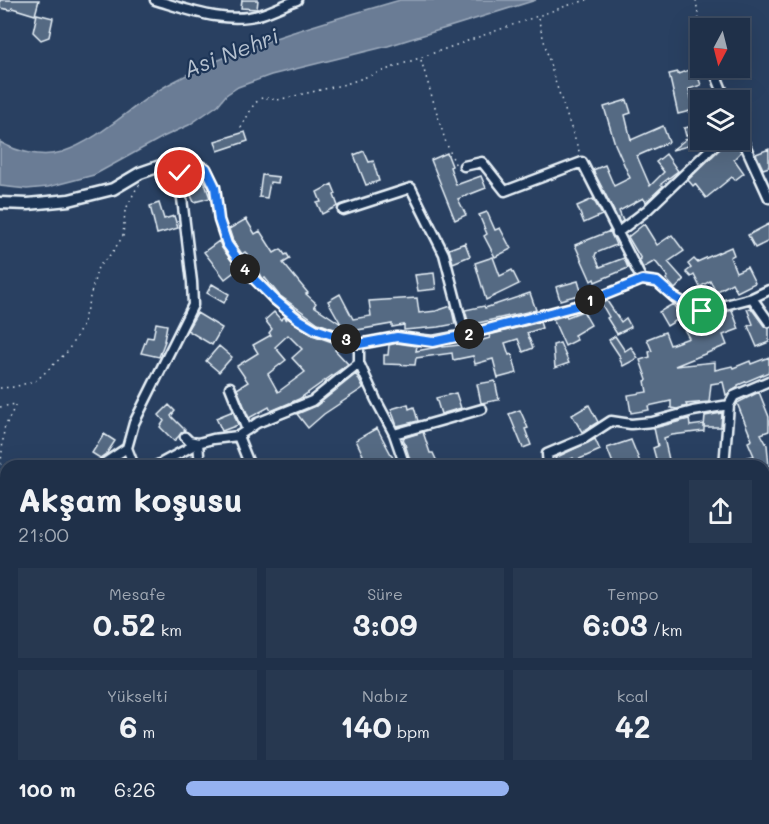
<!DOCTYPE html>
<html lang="tr">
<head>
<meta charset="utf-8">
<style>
	:root { --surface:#1f3049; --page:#273850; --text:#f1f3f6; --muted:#a1a9b4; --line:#3c4b61; --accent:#95b2f1 }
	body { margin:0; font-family:Mali,sans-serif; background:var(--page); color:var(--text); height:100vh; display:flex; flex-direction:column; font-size:22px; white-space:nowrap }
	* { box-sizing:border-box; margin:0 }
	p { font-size:20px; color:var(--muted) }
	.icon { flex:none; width:33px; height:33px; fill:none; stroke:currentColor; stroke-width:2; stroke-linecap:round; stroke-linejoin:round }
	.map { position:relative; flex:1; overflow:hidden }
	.side { position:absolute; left:0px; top:460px; width:770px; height:364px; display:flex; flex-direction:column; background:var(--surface); border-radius:18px 18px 0 0; box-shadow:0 6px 24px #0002,0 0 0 2px var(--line) }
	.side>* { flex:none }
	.needle { width:39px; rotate:187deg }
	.buttons { position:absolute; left:690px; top:18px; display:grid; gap:12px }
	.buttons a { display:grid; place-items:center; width:60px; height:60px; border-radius:0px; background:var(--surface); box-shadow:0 6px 24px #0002,0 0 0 2px var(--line); font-size:30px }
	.pin { position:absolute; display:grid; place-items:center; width:51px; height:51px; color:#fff; margin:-26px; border:3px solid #fff; border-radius:50%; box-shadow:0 2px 6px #0007 }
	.km { position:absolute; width:30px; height:30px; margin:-15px; border-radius:50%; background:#222; color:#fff; font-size:16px; line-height:30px; text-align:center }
	.round { display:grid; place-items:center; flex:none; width:63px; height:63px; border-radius:0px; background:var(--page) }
	.head { display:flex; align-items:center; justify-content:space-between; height:102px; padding:0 18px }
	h1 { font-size:33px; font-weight:800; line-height:45px }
	.metrics { display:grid; grid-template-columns:repeat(3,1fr); gap:9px; height:102px; padding:6px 18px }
	.metrics div { display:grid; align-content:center; border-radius:0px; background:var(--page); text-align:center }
	.metrics b { font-size:30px; font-weight:800 }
	.metrics small { font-size:16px; font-weight:400 }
	.metrics p { font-size:16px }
	ul { padding:0 18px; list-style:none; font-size:20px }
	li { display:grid; grid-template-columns:96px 72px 1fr; align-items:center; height:45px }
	li i { height:15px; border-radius:8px; background:var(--accent) }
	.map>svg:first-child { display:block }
	.green { fill:#415774; stroke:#94a4b6; stroke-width:1.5 }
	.water { fill:#6b7c95; stroke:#9dabbd; stroke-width:1.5 }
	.building { fill:#556a83; stroke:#e8f1f8; stroke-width:1.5; fill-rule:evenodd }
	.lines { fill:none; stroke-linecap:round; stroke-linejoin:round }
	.minor-casing { stroke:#e8f1f8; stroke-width:13 }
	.tertiary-casing { stroke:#e8f1f8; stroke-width:15 }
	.path { stroke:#e8f1f8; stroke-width:1.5; stroke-dasharray:1.5 4.5; stroke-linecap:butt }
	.minor { stroke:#1d3557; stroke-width:8 }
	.tertiary { stroke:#1d3557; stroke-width:10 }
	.route-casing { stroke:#fff; stroke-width:12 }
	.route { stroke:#1a73e8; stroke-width:8 }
	.labels { text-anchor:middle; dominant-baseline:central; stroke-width:4.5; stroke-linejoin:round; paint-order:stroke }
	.water-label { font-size:22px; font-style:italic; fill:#b6c2d0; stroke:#1d3557 }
</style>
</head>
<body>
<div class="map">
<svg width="769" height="824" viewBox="0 0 769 824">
	<rect width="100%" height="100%" fill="#294061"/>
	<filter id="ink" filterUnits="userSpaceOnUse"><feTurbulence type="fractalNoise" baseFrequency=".0167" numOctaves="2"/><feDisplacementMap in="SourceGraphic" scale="12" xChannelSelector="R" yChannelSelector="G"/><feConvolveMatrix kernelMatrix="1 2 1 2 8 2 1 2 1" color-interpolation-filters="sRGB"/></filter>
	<g filter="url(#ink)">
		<!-- green -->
		<path class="green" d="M0,509L6,512V561L0,566Z"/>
		<!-- water -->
		<path class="water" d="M400,0H536L388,46L271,75L238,87L226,95L218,105L189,125L163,137L94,175L48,187L27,189L0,186V142C17,152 42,158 62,152C104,138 134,102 173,82C245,43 323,23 400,0Z"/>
		<!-- building -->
		<path class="building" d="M0,0H39L35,15L12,8L11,10L0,8Z
			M242,0H258L257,9L241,8Z
			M37,14L53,18L49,37L41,40L33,32Z
			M695,68L701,85L689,89L694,110L678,114L669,74L678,72V74Z
			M627,100L631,113L625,115L631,140L663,126L669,142L637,156L650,186L664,172L656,162L666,154L678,171L661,184L663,186L646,202L643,198L619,211L623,221L620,223L593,170L605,165L614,186L630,178L615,144L604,107Z
			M698,125L699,130L700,129V143L672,150L694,133L686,136L684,128Z
			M245,132L248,141L218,151L215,141Z
			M726,140H735L741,152L734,159L744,173L735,180L732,177L706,198L695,184L693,186L688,180L724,145Z
			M769,149V167L763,169L756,154Z
			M364,151L369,162L373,161L379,181L366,185L354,155Z
			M447,153L452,166L450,167L456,185L481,176L486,188L458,199L466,215L455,220L431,160Z
			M202,175L210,198L194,202L188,189L190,188L188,179Z
			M262,175L279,177L278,183L270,182L267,198L259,197Z
			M332,184L336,194L334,195L338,206L322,214L317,203L321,202L317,192Z
			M593,199L602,215L584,223L577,206Z
			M159,203L164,219L174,216L178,228L157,234L150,206Z
			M487,212L495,230L500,228L511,249L495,257L484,236L487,234L479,215Z
			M246,219L255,234L260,231L274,253L281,249L285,255L287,254L290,259L283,263L308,293L306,294L316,303L314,306L341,324L328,301L340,294L353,319L371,316L369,301L417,298L419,313L436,311L451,306L455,324L439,327L404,330V325L392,327V324L352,331L357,334L345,333L318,323L279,295L265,278L263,279L253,260L245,252L242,254L233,241L229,229Z
			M644,224L657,245L672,235L684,251L668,262L684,280L675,289L666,279L668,277L655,261L643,268L639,260L641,259L628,237Z
			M769,224V241L755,248L748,235Z
			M610,231L616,245L596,253L595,256L600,267L624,258L628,268L595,282L594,279L591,281L575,245Z
			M219,241L222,248L238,269L225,279L204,252Z
			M465,243L470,256L453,263L449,249Z
			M731,247L734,255L730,257L736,272L747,267L755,283L737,292L732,283L716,292L710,281L700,287L694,275L691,277L686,272L691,268L688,264L694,259L697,262Z
			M493,257L500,276L512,270L519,284L486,300L475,263Z
			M434,273L436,289L418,291L415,275Z
			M578,281L582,294L560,300L556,287Z
			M212,284L229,294L224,303L207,293Z
			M530,293L536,310L469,325L465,310L484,306L485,308Z
			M607,301L621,322L626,318L631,327L617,334L607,318L609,317L601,303Z
			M673,304L682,317L667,326L659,312Z
			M751,308L764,326L769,328V342L757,347L748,326L753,324L747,309Z
			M732,310L739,329L723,335L727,345L675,366L715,362V370L732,366L733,368L750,361L751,364L769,357V372L738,385V387L726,395L723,382L711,384L709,402L686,404L687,406L677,409L671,408V401L648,406L649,410L631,413L628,395L647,392L645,381L647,380L640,360L650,357L649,352L652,351L647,339L665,332L670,345L689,338L680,322L692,315L703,333L721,326L717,315Z
			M583,311L591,325L574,335L577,340L565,346L553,319L566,315L567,317Z
			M274,312L281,320L284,317L287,320L285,316L312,335L338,344L339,345L335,350L348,364L299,399L271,411L269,407L249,418L237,389L248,382L237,366L258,353L253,345L271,335L269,333L272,329L265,320ZM288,335L302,349L292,358L305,372L278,392L268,374L286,360L275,347Z
			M197,313L222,328L212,345L187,330Z
			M540,322L542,328L527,333L533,348L523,352L518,339L505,343L509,355L512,354L517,373L498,378L493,359L475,364L473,356L453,360L452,353L416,358L415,365L384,364V355H388L389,345L397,343L417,346L416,351L443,346V347L468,344L490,338L489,335Z
			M156,323L167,325L164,341H165L159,357L141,353L147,337L153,338Z
			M615,336L625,351L631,347L638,358L623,366L619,358H621L609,340Z
			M560,343L569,363L555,368L553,345Z
			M219,346L232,357L219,372L206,361Z
			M356,374L363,388L324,414L308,428L297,414L316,406Z
			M495,381L499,400L481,403L477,384Z
			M759,392L769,417V431L761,434L767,445L769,466H731L732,459H748V457L754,456L748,442L752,440L737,403Z
			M456,393L461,408L441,414L436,398Z
			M408,404L409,409L414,407L418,421L397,426L391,409Z
			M169,405L175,411L171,416L185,430L174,441L160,427L164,421L159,415Z
			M589,405L598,422L582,432L572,415Z
			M520,410L528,428L525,429L531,445L523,448L509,414Z
			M233,411L238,425L222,431L216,418Z
			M722,413L721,427H704L705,416Z
			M689,419L690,426L704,424V431L672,435L664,438L670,464L658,466L653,448L658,446L654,428Z
			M377,428L394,460L392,461L395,466H364L359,458L363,455L356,440Z
			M423,432L430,453H433L439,466H424V464L412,466L403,438Z
			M104,434L115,441L107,453L100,458L92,453Z
			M595,439L600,450L575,461L573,458L559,466L555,458Z
			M631,440L640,462L634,464L635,466H614L607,448Z
			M193,457L197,466H173Z"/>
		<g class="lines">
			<defs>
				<path id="minor" d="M155,0C189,10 227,25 262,14C274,10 286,4 297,0
					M713,68L726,100
					M740,134L769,198
					M169,163H194L206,169L215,187L219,220L227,244L247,271L275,300L299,319L315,329L359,344L397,337L433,341L465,335L580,305L642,280L657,282L674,297L694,309L702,311L752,298L769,322
					M464,166L482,162L505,191L582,162L642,280
					M343,210L411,188L444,254L465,335
					M617,233L647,210L720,140
					M752,298L769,290
					M359,344V363L376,400L394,434L405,466
					M230,387L247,430
					M394,434L482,409
					M238,436L250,466
					M185,437L189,441L198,443L199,455
					M100,466L127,448
					M134,466L127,448L134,423L193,305L192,282L179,173L184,163
					M156,466L198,443L213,439L238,436L257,423L312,401L359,363
					M548,466L547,454L585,438L611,421L631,424L652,422L693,411L729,405
					M724,466L729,405L734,396L769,381
					M764,558L769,556
					M0,621L6,616
					M0,628L6,641
					M764,727L769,725
					M0,740L6,729
					M281,819L283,824
					M369,819L372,824
					M465,819L468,824
					M544,819L547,824
					M732,819L733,824
					M162,824L164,819"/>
				<path id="tertiary" d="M0,203L28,204L69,200L113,189L140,173L169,163"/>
			</defs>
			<!-- minor casing -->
			<use href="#minor" class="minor-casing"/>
			<!-- tertiary casing -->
			<use href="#tertiary" class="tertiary-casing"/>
			<!-- path -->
			<path class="path" d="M696,0L700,29
				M538,18L553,75L580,154
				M421,60L445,140L456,166
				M241,128L254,104L263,97L277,100L346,84L566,6L587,0
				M0,388L14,387L37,380L67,352L82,327L98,267L112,253L123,236L125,211L135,191L140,184
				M0,407L16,404L4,429L1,462L6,497"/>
			<!-- minor -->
			<use href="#minor" class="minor"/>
			<!-- tertiary -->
			<use href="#tertiary" class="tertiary"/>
		</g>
	</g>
	<g class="lines" filter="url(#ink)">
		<defs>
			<path id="route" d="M180,173L184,163L194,164L206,168L215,187L219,220L227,244L246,271L275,300L298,319L315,329L359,344L397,337L433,342L465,335L580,305L642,280L657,282L674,297L694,309L702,311"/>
		</defs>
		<!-- route casing -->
		<use href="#route" class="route-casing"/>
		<!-- route -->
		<use href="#route" class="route"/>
	</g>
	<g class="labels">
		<!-- water labels -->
		<g class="water-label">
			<text transform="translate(231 52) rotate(-21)">Asi Nehri</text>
		</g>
	</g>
</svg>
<div class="buttons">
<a><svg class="needle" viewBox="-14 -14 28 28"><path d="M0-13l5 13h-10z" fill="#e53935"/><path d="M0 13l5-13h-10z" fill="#a1a9b4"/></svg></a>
<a><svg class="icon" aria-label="layers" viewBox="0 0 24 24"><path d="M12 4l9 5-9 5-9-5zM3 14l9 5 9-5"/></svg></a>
</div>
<div class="pin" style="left:702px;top:311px;background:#1e9e55"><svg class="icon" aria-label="arrive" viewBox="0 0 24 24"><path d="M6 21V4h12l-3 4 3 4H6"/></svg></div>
<div class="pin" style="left:180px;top:173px;background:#d93025"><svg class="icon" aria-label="check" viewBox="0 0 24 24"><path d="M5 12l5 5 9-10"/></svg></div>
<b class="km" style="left:590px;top:300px">1</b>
<b class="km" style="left:469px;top:334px">2</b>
<b class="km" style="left:346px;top:339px">3</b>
<b class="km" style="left:245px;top:269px">4</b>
<section class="side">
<div class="head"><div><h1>Akşam koşusu</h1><p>21:00</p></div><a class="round"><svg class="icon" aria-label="share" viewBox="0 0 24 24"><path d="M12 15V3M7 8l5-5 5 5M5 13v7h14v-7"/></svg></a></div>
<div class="metrics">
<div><p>Mesafe</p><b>0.52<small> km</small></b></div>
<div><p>Süre</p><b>3:09</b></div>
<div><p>Tempo</p><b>6:03<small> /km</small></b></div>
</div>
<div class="metrics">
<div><p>Yükselti</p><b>6<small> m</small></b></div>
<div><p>Nabız</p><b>140<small> bpm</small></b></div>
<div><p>kcal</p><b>42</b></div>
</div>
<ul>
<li><b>100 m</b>6:26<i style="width:57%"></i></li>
</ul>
</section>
</div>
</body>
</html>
